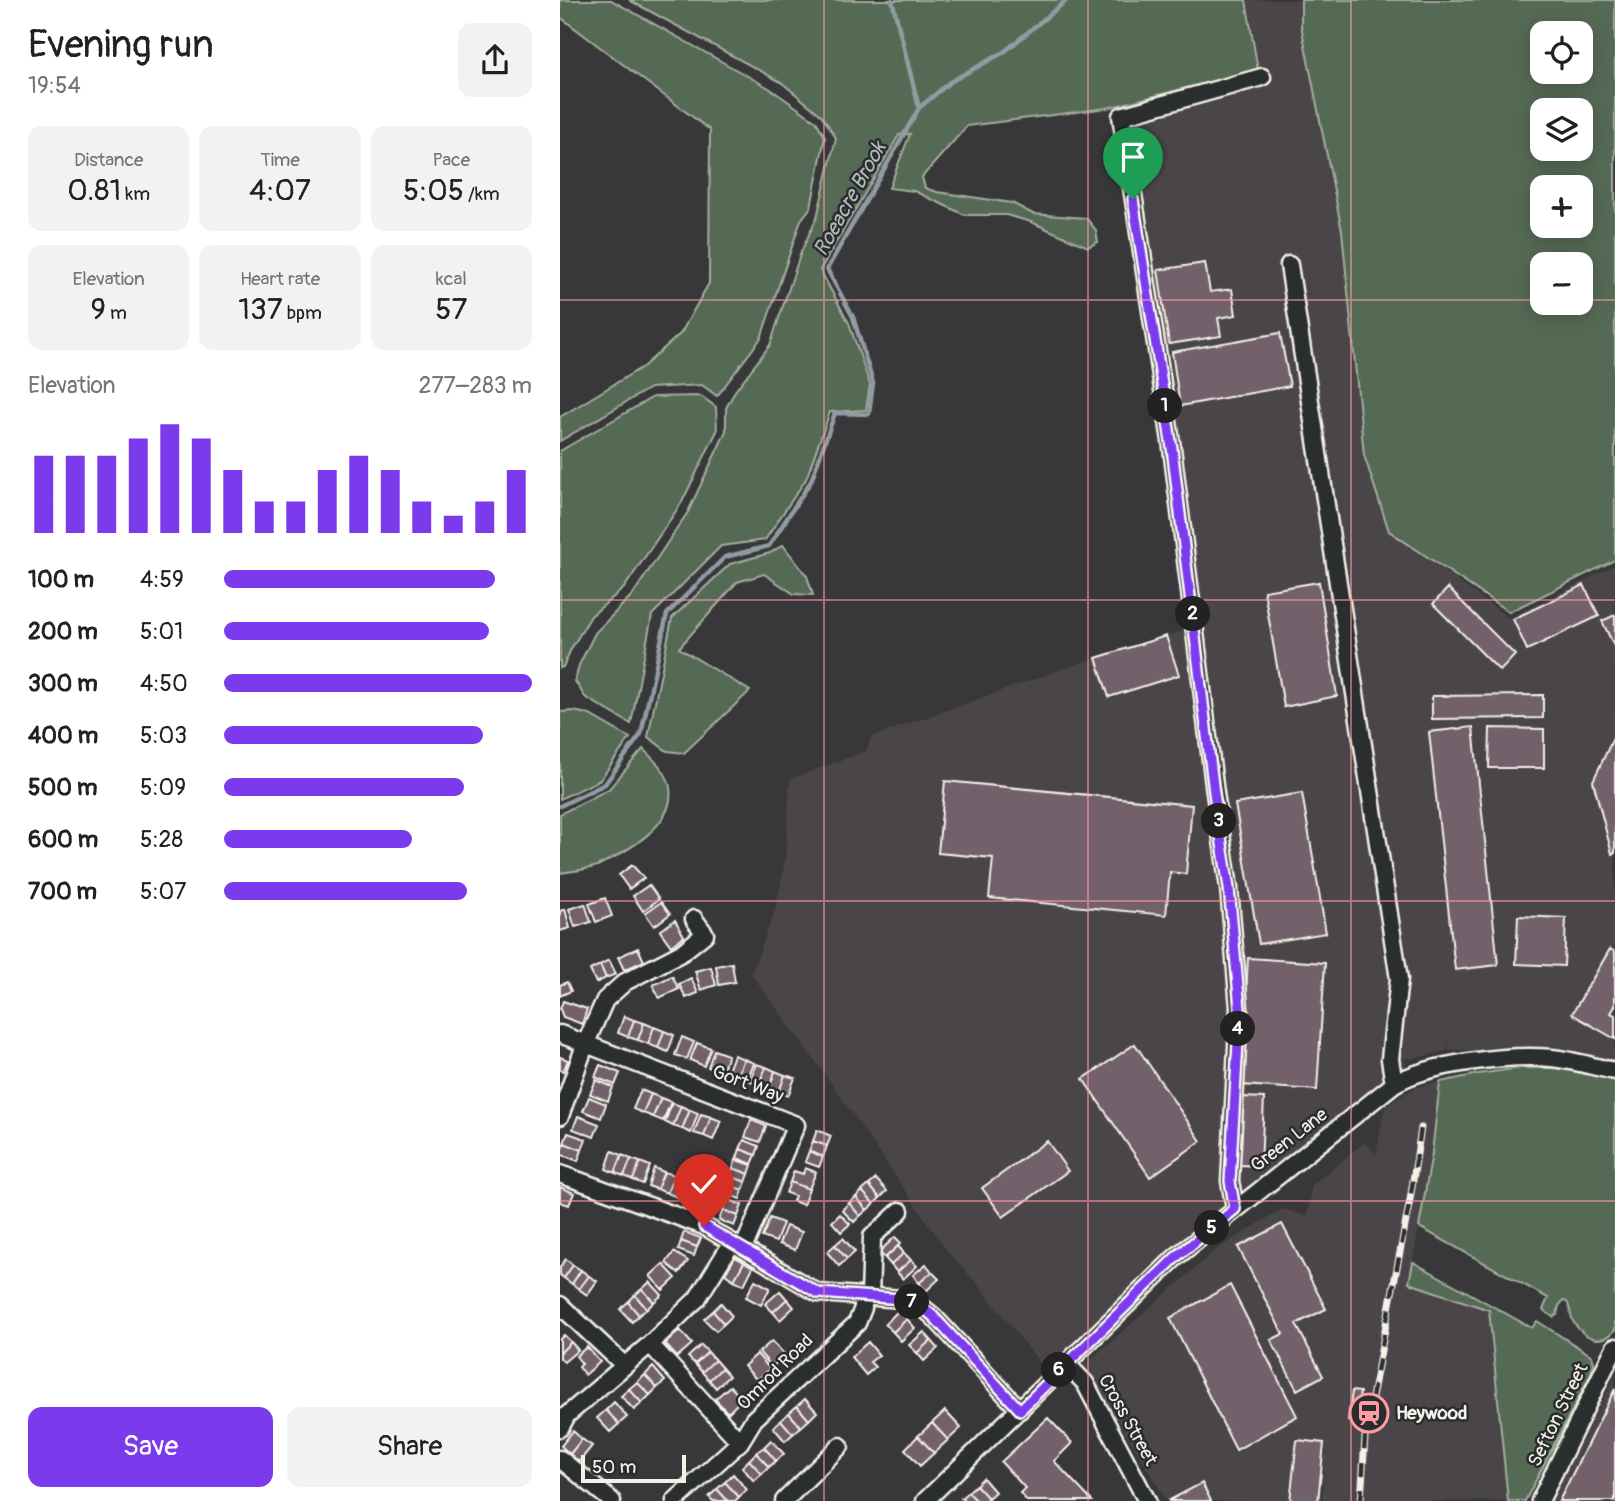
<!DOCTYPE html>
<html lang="en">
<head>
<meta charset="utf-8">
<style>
	:root { --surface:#fff; --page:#f2f2f2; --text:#202124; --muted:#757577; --accent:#7c3aed }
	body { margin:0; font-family:Pangolin,sans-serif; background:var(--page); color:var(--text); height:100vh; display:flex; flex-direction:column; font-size:26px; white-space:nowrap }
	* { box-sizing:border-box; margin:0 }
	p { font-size:23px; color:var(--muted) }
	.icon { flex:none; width:38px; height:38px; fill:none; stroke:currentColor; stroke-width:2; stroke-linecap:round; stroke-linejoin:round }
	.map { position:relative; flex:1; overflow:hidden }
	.panel { display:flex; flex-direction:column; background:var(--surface); width:560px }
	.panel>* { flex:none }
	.controls { position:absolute; left:970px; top:21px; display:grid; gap:14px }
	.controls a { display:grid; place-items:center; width:63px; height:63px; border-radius:14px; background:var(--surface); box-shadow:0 4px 18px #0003; font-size:35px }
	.scale { position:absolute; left:21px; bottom:18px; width:105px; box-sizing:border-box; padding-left:7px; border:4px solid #f4f1e8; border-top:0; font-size:19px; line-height:24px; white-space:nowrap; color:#f4f1e8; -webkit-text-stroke:5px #2a2d2e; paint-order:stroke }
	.pin { position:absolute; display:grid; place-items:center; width:60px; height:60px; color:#fff; margin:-72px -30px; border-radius:50% 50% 50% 0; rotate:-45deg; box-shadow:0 0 7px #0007 }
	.pin .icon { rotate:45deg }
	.km { position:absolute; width:35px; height:35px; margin:-18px; border-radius:50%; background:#222; color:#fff; font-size:19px; line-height:35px; text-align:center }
	.round { display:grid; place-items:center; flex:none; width:74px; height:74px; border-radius:14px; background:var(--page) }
	.summary { display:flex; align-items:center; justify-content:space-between; height:119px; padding:0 28px }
	h1 { font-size:38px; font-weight:600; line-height:52px }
	.stats { display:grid; grid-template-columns:repeat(3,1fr); gap:10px; height:119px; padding:7px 28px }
	.stats div { display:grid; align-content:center; border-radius:14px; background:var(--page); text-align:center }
	.stats b { font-size:30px; font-weight:600 }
	.stats small { font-size:19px; font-weight:400 }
	.stats p { font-size:19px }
	.chart { height:196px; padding:14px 28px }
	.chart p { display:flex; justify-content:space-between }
	.chart svg { width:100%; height:126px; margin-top:7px; stroke:var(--accent); stroke-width:6 }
	.primary-button { display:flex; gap:14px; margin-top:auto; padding:14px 28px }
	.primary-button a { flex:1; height:80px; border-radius:14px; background:var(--accent); color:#fff; font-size:28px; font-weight:600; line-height:80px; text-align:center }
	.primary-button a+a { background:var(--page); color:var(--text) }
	ul { padding:0 28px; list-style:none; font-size:23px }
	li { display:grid; grid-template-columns:112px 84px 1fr; align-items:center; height:52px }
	li i { height:18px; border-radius:9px; background:var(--accent) }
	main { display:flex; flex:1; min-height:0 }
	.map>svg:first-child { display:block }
	.built { fill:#494448 }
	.green { fill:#556a54; stroke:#a4ae9e; stroke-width:2; fill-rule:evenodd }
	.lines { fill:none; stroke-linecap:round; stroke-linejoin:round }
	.stream { stroke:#919ca2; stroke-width:4.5 }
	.building { fill:#72616a; stroke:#f4f1e8; stroke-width:2 }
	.minor-casing { stroke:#f4f1e8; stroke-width:21 }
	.minor { stroke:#2a2d2e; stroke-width:16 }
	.rail-casing { stroke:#f4f1e8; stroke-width:7 }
	.rail { stroke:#2a2d2e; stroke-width:4.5; stroke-dasharray:13; stroke-linecap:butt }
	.route-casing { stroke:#fff; stroke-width:14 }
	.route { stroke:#7c3aed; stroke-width:9 }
	.grid { fill:none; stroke:#ff9aa2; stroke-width:2; stroke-opacity:0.55 }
	.labels { text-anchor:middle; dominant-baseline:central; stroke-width:5; stroke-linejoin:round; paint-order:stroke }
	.street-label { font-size:19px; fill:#f4f1e8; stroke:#2a2d2e }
	.poi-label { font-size:19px; font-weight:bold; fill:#f4f1e8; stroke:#2a2d2e; text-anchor:start }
	.water-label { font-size:21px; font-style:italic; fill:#b2b9b9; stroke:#2a2d2e }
</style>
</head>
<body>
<main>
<section class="panel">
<div class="summary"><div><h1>Evening run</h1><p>19:54</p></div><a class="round"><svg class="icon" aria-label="share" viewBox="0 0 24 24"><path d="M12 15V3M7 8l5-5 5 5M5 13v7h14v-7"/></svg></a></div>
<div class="stats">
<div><p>Distance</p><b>0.81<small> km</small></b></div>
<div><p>Time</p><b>4:07</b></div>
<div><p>Pace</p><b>5:05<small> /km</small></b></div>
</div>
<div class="stats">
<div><p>Elevation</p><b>9<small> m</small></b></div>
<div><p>Heart rate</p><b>137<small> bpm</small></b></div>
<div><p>kcal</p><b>57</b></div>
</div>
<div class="chart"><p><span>Elevation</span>277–283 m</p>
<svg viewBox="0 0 160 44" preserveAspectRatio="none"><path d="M5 44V17M15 44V17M25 44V17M35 44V11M45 44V6M55 44V11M65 44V22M75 44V33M85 44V33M95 44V22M105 44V17M115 44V22M125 44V33M135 44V38M145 44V33M155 44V22"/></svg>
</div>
<ul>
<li><b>100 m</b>4:59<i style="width:88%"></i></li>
<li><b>200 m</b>5:01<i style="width:86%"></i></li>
<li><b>300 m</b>4:50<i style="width:100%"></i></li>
<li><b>400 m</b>5:03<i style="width:84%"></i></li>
<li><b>500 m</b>5:09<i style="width:78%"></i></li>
<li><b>600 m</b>5:28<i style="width:61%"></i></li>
<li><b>700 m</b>5:07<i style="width:79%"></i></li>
</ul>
<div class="primary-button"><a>Save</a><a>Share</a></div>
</section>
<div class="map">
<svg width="1055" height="1501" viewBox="0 0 1055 1501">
	<rect width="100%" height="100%" fill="#38373a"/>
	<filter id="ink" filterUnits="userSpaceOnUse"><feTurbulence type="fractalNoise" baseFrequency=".0143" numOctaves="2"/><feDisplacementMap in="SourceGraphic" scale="14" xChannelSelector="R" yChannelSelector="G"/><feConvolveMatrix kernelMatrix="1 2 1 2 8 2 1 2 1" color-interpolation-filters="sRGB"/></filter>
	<g filter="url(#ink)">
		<!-- built -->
		<path class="built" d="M686,0H741V25L782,231L804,455L829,531L949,618L1055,565V1062L1023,1052L888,1050L887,1039V1051L850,1059L844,1058L847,1070L830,1078L661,1208L611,1252L488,1373L420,1287L387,1251L267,1077L191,974L215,910L225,862L230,779L306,751L311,737L508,667L644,624L569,126L572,115L713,79L712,69L698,70Z
			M880,1082L872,1153L849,1283L929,1309L948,1501H762L765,1457L760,1501H607L524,1365L657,1249L722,1209L747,1216L752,1185L805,1142L816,1154L825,1106L856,1087Z
			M1055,1376V1501H991Z"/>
		<!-- green -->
		<path class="green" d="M0,0H51L209,88L256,121L265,137L251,207L241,220L201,338L157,396L142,385L90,388L0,441V417L84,366L121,333L149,283L150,130L0,17Z
			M69,0H686L698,70L547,108L407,126L362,177L365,188L377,192L452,203L473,214L526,218L536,230L538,242L528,247L471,222L446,215H405L354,191L329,188L350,134L339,135L260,270L289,323L310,385L306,410L270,412L246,479L205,540L161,546L92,615L71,724L25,697L15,681L19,665L35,633L73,594L128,512L166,431V408L175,391L210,345L241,252L257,217L276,138L262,116L221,82Z
			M741,0H1055V560L949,612L829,531L804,455L782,231L741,25ZM982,33H1020V72H982ZM982,110H1020V149H982ZM982,187H1020V226H982ZM982,264H1020V303H982Z
			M141,396L156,407L157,431L122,502L64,588L31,616L11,649L3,667L0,668V451L93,397Z
			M223,545L247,576L253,595L234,594L204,574L177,582L119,648L190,691L124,753L107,751L88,737L112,618L170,564L210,553Z
			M13,711L28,714L70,738L40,780L0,799V712Z
			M83,749C94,760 108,772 110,788C116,825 66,852 37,866C26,870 12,871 0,873V814L49,789Z
			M961,1068H999L1055,1080V1330C1042,1346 1025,1339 1014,1323C1010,1317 1011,1308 1007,1302L1003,1301L999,1306L997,1315L993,1317L983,1310L988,1298L859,1227L872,1153L880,1082L918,1074Z
			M853,1262L972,1328L977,1321L1032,1356L1034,1363L1030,1376L965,1501H948L929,1310L849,1283Z"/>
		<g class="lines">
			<!-- stream -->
			<path class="stream" d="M359,108L390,82L444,52L507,0
				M0,806L45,784L81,734L107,614L165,557L209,546L251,481L275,413L309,414L313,383L293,317L267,269L359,108L332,0"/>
		</g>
		<!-- building -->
		<path class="building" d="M645,263L650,292L672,289L676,315L658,318L661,336L609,344L598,270Z
			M720,333L730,386L620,406L612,352Z
			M759,582L777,696L724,707L704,591Z
			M1024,585L1039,616L967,650L953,619Z
			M888,588L955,655L940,671L873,604Z
			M1055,615V648L1042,621Z
			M606,636L619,675L549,697L536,658Z
			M983,695V718L872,719V696Z
			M913,727L938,965L895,970L869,732Z
			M930,728L984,729V768H929Z
			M1055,734V853L1052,854L1033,781Z
			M385,781L632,805L626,874L610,872L606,915L429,898L433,858L378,853Z
			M742,793L766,933L699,944L675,804Z
			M72,865L84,878L69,889L59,875Z
			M89,885L99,899L83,911L73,896Z
			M45,898L52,916L36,922L29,904Z
			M101,902L110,914L94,926L85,913Z
			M25,904L31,922L15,927L9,909Z
			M5,909L10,928L0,931V911Z
			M958,916L1006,918L1004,966L956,964Z
			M115,920L124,936L111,946L100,931Z
			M78,948L84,961L64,970L58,957Z
			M1050,949L1055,952V1006L1051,1013L1055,1015V1039L1012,1014Z
			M688,958L765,963L757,1090L681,1085Z
			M49,960L56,974L46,978L40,965Z
			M172,963L175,982L159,985L156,966Z
			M40,965L46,978L36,983L30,970Z
			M151,967L156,985L141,990L135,971Z
			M112,976L119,989L99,998L93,985Z
			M131,978L138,993L126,998L119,984Z
			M7,982L11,991L0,996V985Z
			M3,1001L27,1009L22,1024L3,1017L0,1009Z
			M64,1016L74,1020L68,1037L58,1033Z
			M74,1020L84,1023L78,1040L68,1037Z
			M84,1023L94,1027L88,1044L78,1040Z
			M94,1027L104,1031L98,1048L88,1044Z
			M104,1031L114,1035L108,1052L98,1048Z
			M122,1037L134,1042L127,1059L115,1055Z
			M137,1043L151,1048L144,1066L130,1060Z
			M575,1044L641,1141L590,1177L523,1079Z
			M154,1050L168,1055L162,1072L148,1067Z
			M174,1055L184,1059L177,1076L167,1073Z
			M0,1057L8,1060L3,1072L0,1070Z
			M184,1059L194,1063L187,1080L177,1076Z
			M196,1064L206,1067L199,1085L190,1081Z
			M40,1065L60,1073L55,1085L35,1077Z
			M206,1067L215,1071L209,1089L199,1085Z
			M215,1071L225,1075L219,1092L209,1089Z
			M225,1075L235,1078L228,1096L219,1092Z
			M36,1080L53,1087L48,1101L30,1094Z
			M81,1090L91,1094L83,1113L73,1109Z
			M91,1094L101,1098L93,1117L83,1113Z
			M29,1097L46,1104L41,1118L23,1111Z
			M682,1097L704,1098L701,1166L679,1165Z
			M101,1098L111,1102L103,1121L93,1117Z
			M112,1103L121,1106L113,1126L105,1122Z
			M121,1106L130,1110L122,1129L113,1126Z
			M130,1110L138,1113L131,1133L122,1129Z
			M141,1114L151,1117L144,1136L134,1133Z
			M18,1116L39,1124L34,1137L13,1129Z
			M151,1117L161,1121L153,1140L144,1136Z
			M191,1120L206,1126L200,1142L185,1137Z
			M257,1130L271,1136L267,1146L253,1141Z
			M8,1133L26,1139L22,1150L4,1143Z
			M184,1140L199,1146L196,1155L180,1149Z
			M253,1141L267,1146L263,1157L249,1151Z
			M487,1141L508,1171L443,1217L422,1188Z
			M4,1143L22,1150L18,1161L0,1154Z
			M180,1149L196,1155L192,1164L177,1158Z
			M52,1151L62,1155L55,1173L46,1169Z
			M249,1151L263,1157L259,1167L245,1162Z
			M62,1155L71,1159L64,1176L55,1173Z
			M71,1159L80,1162L73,1180L64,1176Z
			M176,1160L192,1165L189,1174L173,1168Z
			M80,1162L90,1166L83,1184L73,1180Z
			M94,1168L104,1172L97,1189L88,1186Z
			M173,1168L189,1174L186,1182L170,1176Z
			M245,1168L256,1172L249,1189L230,1182L234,1171L243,1174Z
			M104,1172L114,1175L107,1193L97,1189Z
			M114,1175L124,1179L117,1197L107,1193Z
			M170,1176L186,1182L183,1190L167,1185Z
			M124,1179L133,1183L126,1201L117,1197Z
			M316,1179L327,1191L320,1198L309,1185Z
			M230,1182L249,1189L243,1205L233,1201L235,1196L226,1193Z
			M167,1185L183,1190L180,1199L164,1193Z
			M309,1185L320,1198L314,1204L302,1191Z
			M0,1187L14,1193L9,1205L0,1202Z
			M302,1191L314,1204L307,1210L296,1197Z
			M296,1197L307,1210L300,1216L289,1203Z
			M167,1199L182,1205L178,1216L163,1210Z
			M289,1203L300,1216L294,1222L282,1210Z
			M163,1210L178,1216L174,1226L159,1220Z
			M280,1214L290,1224L281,1232L272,1222Z
			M210,1218L223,1223L216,1242L202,1237Z
			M722,1224L766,1309L736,1324L763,1376L737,1390L711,1340L723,1334L678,1247Z
			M226,1226L242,1232L235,1250L219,1244Z
			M124,1232L141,1238L137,1247L121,1241Z
			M335,1237L341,1243L325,1258L319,1252Z
			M283,1238L295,1252L287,1259L275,1245Z
			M121,1241L137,1247L134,1256L118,1250Z
			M275,1245L287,1259L279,1266L267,1252Z
			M338,1246L344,1253L331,1265L325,1258Z
			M114,1252L128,1261L119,1273L106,1263Z
			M344,1253L351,1260L337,1272L331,1265Z
			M175,1257L184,1262L174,1280L165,1274Z
			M6,1259L13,1265L4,1278L0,1275V1267Z
			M351,1260L357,1266L343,1279L337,1272Z
			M184,1262L193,1267L184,1285L174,1280Z
			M103,1264L116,1278L103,1290L90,1276Z
			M366,1264L372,1272L359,1283L353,1275Z
			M13,1265L21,1270L12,1284L4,1278Z
			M21,1270L29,1276L19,1289L12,1284Z
			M372,1272L379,1279L366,1291L359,1283Z
			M29,1276L37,1281L27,1295L19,1289Z
			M195,1280L210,1288L201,1305L186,1297Z
			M90,1282L102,1295L94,1302L82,1289Z
			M670,1285L737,1416L676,1450L610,1318Z
			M82,1289L94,1302L87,1309L75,1295Z
			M220,1291L227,1299L213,1312L205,1304Z
			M75,1295L87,1309L79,1315L68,1302Z
			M227,1299L234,1307L220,1320L213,1312Z
			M68,1302L79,1315L72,1322L60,1309Z
			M161,1303L172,1316L164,1324L153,1311Z
			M339,1310L347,1319L333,1332L325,1324Z
			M153,1311L164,1324L156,1331L144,1319Z
			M347,1319L355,1328L341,1341L333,1332Z
			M120,1330L132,1344L117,1357L105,1344Z
			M364,1332L371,1340L357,1353L349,1345Z
			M4,1335L11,1342L0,1353V1339Z
			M371,1340L378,1348L364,1361L357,1353Z
			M212,1341L225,1355L212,1367L199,1352Z
			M11,1342L18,1350L4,1362L0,1358V1353Z
			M308,1342L319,1355L310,1362L315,1367L306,1375L291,1357Z
			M141,1345L148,1352L135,1364L128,1357Z
			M27,1347L40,1362L25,1375L19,1367L22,1364L16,1356Z
			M148,1352L155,1360L142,1372L135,1364Z
			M197,1354L210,1369L197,1380L184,1366Z
			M155,1360L162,1368L149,1380L142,1372Z
			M93,1367L105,1381L97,1388L85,1375Z
			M162,1368L169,1376L156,1388L149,1380Z
			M85,1375L97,1388L90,1395L77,1382Z
			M77,1382L90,1395L82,1403L69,1389Z
			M170,1386L182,1399L168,1413L155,1399Z
			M69,1389L82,1403L74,1410L61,1396Z
			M1055,1389V1501H999Z
			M792,1391L800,1392L796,1422L788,1421Z
			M245,1399L257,1412L249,1420L237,1406Z
			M54,1402L67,1417L59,1424L46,1410Z
			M237,1406L249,1420L241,1427L229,1413Z
			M46,1410L59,1424L50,1432L37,1418Z
			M385,1411L401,1428L388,1440L372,1423Z
			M229,1413L241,1427L233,1434L221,1420Z
			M488,1418L512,1443L494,1461L532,1501H467L460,1493L465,1488L441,1462Z
			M221,1420L233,1434L225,1441L213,1427Z
			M372,1423L388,1440L374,1453L358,1436Z
			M13,1431L22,1439L10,1454L1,1446Z
			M358,1436L374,1453L360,1466L345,1449Z
			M22,1439L32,1446L19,1462L10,1454Z
			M211,1440L224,1454L216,1461L204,1447Z
			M737,1440L764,1443L758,1501H730Z
			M204,1447L216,1461L209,1467L196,1453Z
			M196,1453L209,1467L202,1474L189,1460Z
			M189,1460L202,1474L194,1481L182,1467Z
			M173,1474L187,1490L179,1497L165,1482Z
			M423,1478L435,1492L428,1498L416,1485Z
			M165,1482L179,1497L175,1501H168L157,1489Z
			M642,1483L651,1501H608Z
			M416,1485L428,1498L425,1501H417L408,1492Z
			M157,1489L168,1501H153L149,1497Z
			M408,1492L417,1501H404L401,1498Z"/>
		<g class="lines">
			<defs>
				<path id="minor" d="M729,265L839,979L830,1059L834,1084
					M0,1034L236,1125L183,1249
					M0,1116L25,1045L45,1000L65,982L121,953L145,934L134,919
					M0,1174L144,1226L258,1293L343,1299L358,1304L373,1316L460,1410
					M675,1209L670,1181L679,1008L669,888L655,793L612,448L561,116L702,77
					M310,1297L312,1237L340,1211
					M0,1305L64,1365
					M90,1344L180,1442
					M506,1363L525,1383L587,1501
					M0,1428L7,1415L90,1344L137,1299L172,1243
					M0,1459L52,1501
					M115,1501L180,1442L194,1419L297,1323L303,1308V1297
					M224,1501L280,1446
					M365,1501L616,1257L834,1084C869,1063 951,1054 992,1058C1013,1060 1034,1067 1055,1071
					M980,1501L1055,1347"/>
			</defs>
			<!-- minor casing -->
			<use href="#minor" class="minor-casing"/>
			<!-- minor -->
			<use href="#minor" class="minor"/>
			<defs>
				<path id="rail" d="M801,1501L805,1437L809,1413L850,1200L861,1128"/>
			</defs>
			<!-- rail casing -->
			<use href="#rail" class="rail-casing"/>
			<!-- rail -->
			<use href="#rail" class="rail"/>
		</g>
	</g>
	<g class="lines" filter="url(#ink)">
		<defs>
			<path id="route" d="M144,1226L258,1293L343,1299L358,1304L373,1316L460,1410L616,1257L675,1209L670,1181L680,1008L669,888L654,793L612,448L573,199"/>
		</defs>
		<!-- route casing -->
		<use href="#route" class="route-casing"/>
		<!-- route -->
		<use href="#route" class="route"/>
	</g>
	<!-- grid -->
	<path class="grid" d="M264,0V1501M528,0V1501M791,0V1501M0,300H982M1020,300H1055M0,600H1055M0,901H1055M0,1201H1055"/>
	<!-- icons -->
	<defs>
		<symbol id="station-ring" viewBox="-11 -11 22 22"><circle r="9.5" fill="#2a2d2e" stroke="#ff9aa2" stroke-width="1.5"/><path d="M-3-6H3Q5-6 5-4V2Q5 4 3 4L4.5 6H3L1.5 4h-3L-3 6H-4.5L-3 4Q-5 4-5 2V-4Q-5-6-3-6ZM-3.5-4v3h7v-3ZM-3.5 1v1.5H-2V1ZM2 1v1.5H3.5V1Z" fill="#ff9aa2"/></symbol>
	</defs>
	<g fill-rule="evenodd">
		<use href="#station-ring" x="787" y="1391" width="44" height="44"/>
	</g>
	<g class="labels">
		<!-- street labels -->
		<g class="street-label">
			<text transform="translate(188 1084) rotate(21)">Gort Way</text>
			<text transform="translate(729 1140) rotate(-38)">Green Lane</text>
			<text transform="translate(215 1372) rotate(-45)">Omrod Road</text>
			<text transform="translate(998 1415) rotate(-64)">Sefton Street</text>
			<text transform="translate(568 1420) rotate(61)">Cross Street</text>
		</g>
		<!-- poi labels -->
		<g class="poi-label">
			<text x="836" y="1413">Heywood</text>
		</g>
		<!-- water labels -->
		<g class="water-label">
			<text transform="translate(290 199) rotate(-61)">Roeacre Brook</text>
		</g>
	</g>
</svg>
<div class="controls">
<a><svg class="icon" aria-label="locate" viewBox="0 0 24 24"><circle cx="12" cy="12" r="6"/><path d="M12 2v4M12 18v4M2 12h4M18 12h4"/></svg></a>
<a><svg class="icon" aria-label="layers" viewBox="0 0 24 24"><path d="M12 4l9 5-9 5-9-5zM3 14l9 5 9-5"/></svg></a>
<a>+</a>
<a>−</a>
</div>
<div class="scale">50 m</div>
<div class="pin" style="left:573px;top:199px;background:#1e9e55"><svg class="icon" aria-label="arrive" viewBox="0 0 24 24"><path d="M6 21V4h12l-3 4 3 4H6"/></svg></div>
<div class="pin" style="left:144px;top:1226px;background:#d93025"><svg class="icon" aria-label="check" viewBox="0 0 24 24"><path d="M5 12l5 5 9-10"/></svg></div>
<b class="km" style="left:605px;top:406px">1</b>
<b class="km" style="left:633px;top:614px">2</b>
<b class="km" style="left:659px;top:821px">3</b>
<b class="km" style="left:678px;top:1029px">4</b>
<b class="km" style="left:652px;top:1228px">5</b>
<b class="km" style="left:499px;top:1370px">6</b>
<b class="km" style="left:352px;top:1302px">7</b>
</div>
</main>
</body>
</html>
